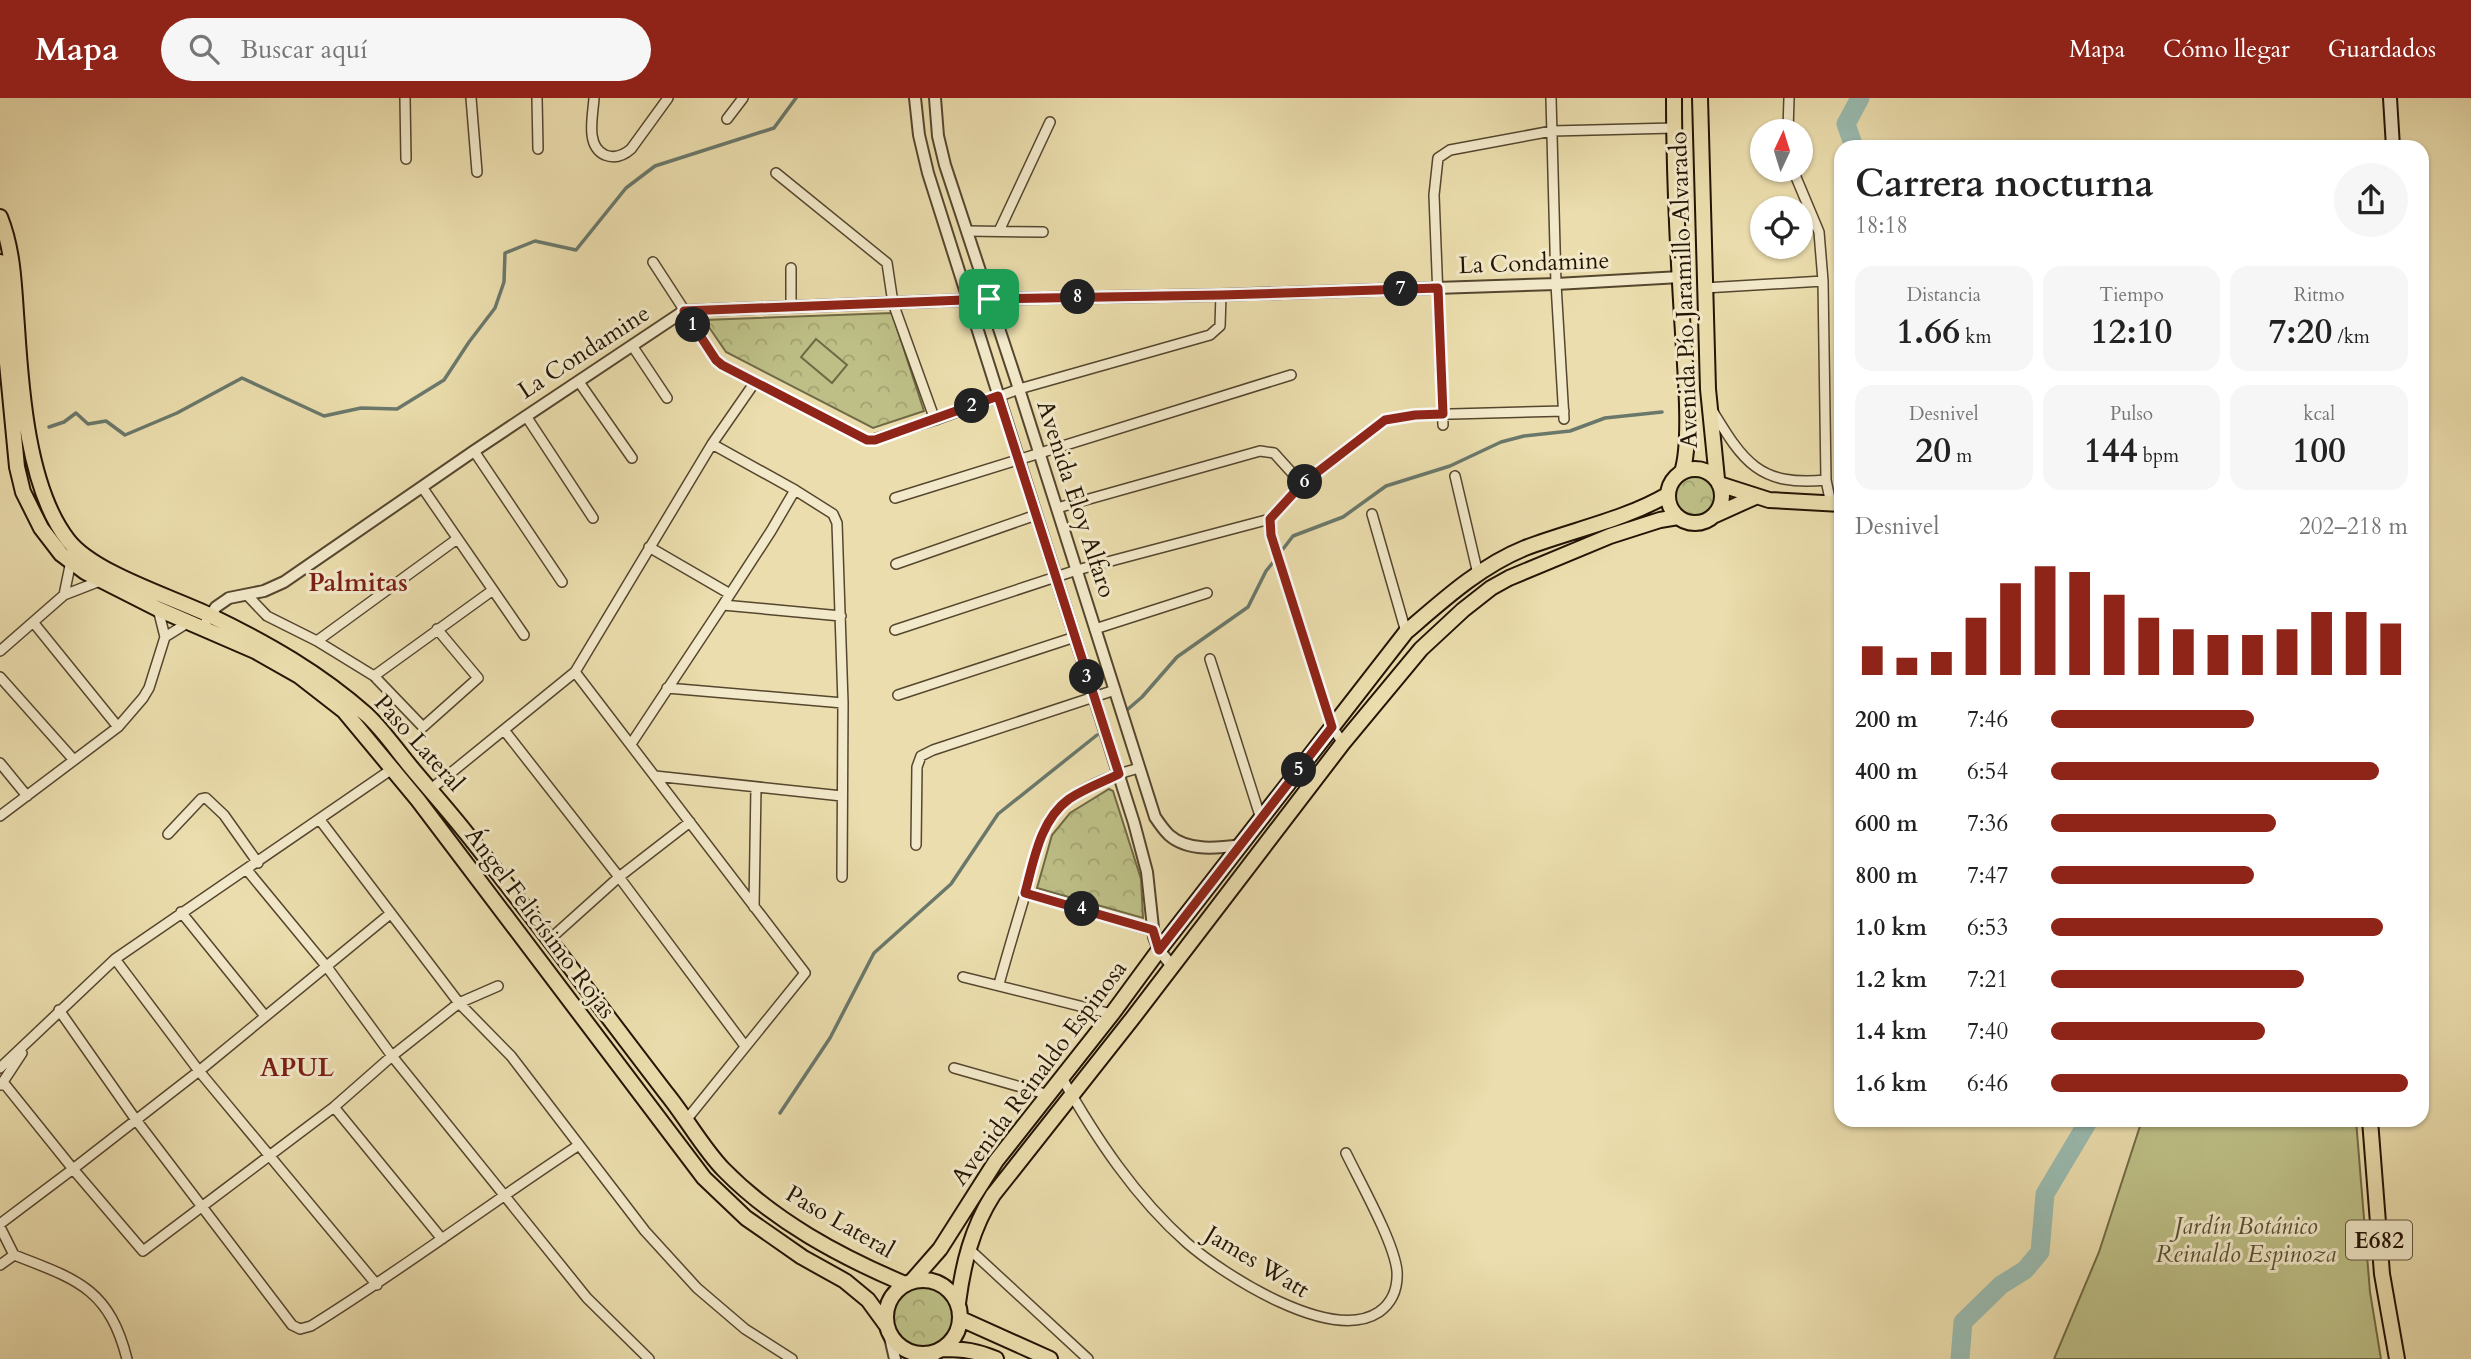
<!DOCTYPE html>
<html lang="es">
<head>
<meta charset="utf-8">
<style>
	:root { --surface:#fff; --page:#f6f6f6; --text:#222; --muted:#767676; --accent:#8f2418 }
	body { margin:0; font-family:Cardo,serif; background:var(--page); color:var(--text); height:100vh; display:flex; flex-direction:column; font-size:26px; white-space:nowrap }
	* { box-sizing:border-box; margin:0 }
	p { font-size:23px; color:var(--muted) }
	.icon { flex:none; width:38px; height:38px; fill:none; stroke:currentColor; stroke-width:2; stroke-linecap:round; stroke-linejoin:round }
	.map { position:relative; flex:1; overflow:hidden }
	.sheet { position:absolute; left:1834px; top:42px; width:595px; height:987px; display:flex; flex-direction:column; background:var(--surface); border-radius:21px; box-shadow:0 2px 5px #0004 }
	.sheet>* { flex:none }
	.needle { width:46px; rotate:4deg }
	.controls { position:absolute; left:1750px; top:21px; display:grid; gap:14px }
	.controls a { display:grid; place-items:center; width:63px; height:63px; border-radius:50%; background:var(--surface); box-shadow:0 2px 5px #0004; font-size:35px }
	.pin { position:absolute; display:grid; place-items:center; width:60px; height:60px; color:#fff; margin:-30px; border-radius:14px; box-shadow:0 4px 10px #0006 }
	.km { position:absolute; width:35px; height:35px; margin:-18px; border-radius:50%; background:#222; color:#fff; font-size:19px; line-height:35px; text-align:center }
	.round { display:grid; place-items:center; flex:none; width:74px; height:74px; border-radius:37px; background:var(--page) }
	.overview { display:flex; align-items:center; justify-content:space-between; height:119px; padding:0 21px }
	h1 { font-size:38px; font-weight:800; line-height:52px }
	.stats { display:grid; grid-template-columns:repeat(3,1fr); gap:10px; height:119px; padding:7px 21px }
	.stats div { display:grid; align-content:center; border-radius:18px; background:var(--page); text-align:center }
	.stats b { font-size:35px; font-weight:800 }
	.stats small { font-size:19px; font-weight:400 }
	.stats p { font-size:19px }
	.chart { height:196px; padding:14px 21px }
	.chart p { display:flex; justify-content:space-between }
	.chart svg { width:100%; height:126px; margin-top:7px; stroke:var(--accent); stroke-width:6 }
	ul { padding:0 21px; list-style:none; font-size:23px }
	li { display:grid; grid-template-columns:112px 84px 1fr; align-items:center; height:52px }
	li i { height:18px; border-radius:9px; background:var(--accent) }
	header { display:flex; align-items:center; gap:42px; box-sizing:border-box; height:98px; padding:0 35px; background:var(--accent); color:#fff }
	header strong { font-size:33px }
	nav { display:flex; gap:38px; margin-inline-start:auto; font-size:24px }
	.search { width:490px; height:63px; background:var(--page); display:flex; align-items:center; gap:18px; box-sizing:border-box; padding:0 24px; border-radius:38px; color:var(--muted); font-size:26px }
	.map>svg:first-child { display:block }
	.park { fill:url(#park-crowns); stroke:#706a45; stroke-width:2 }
	.garden { fill:#bdbf86; stroke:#706a45; stroke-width:2 }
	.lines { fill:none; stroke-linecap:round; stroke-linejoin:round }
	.stream { stroke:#6a786b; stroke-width:3.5 }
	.river { stroke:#99bbb0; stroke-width:19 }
	.minor-casing { stroke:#55462e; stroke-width:12 }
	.tertiary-casing { stroke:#55462e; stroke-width:14 }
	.secondary-casing { stroke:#231404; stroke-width:16 }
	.primary-casing { stroke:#231404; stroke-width:18 }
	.trunk-casing { stroke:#231404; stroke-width:18 }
	.minor { stroke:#f2e9ca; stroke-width:9 }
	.tertiary { stroke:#f2e9ca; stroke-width:10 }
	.secondary { stroke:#f2e9ca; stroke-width:12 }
	.primary { stroke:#ebddad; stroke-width:14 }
	.trunk { stroke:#ebddad; stroke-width:14 }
	.route-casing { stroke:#fff; stroke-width:14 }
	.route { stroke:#8f2418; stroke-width:9 }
	.labels { text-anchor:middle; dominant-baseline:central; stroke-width:6; stroke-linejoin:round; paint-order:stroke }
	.shield { fill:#f2e9ca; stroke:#61543f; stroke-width:2 }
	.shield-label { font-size:23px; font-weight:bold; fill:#231404 }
	.street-label { font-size:24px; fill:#231404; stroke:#f2e9ca }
	.park-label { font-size:24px; font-style:italic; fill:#595032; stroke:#f2e9ca }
	.neighbourhood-label { font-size:26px; font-weight:bold; fill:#7a1f14; stroke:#f2e9ca }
</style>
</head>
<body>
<header>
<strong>Mapa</strong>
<div class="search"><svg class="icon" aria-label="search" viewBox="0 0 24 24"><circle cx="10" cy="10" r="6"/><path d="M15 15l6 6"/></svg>Buscar aquí</div>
<nav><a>Mapa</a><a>Cómo llegar</a><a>Guardados</a></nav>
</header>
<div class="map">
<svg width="2471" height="1261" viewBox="0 0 2471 1261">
	<defs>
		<pattern id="park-crowns" width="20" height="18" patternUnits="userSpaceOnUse" patternTransform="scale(1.75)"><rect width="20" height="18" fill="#bdbf86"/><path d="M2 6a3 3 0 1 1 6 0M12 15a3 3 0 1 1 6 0" fill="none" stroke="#a2a372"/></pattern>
	</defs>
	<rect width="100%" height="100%" fill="#ebddad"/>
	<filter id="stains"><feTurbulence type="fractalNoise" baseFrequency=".00286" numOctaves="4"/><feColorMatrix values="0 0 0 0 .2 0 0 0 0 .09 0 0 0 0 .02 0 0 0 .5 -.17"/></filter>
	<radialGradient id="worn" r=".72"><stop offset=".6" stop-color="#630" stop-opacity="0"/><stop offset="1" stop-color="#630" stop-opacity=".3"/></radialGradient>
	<!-- park -->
	<path class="park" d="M892,215L924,313L873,330L726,254L704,222Z
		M1675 397a20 20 0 1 1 40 0a20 20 0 1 1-40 0Z
		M1109,691L1113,693L1141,781L1143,820L1037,790L1052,737L1070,715Z
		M892 1219a32 32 0 1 1 64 0a32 32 0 1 1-64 0Z"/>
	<!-- garden -->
	<path class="garden" d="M816,241L847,267L832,285L801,259Z
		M2142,1022H2356L2370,1194L2381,1261H2054L2099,1154Z"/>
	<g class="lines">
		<!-- stream -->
		<path class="stream" d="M49,329L64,324L76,315L88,326L106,323L125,337L177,315L242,280L324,318L361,310L397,311L444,282L469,244L495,210L504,184L505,155L535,143L576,152L626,90L655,68L774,30L796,0
			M1283,451L1293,438L1343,419L1386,388L1450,368L1501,344L1524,338L1570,333L1605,320L1662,314
			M1127,612L1142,599L1177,559L1248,509L1266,473L1275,462
			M780,1015L830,940L874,855L951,786L998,716L1097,637"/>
		<!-- river -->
		<path class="river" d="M1854,49L1846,26L1860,0
			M1960,1261L1963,1224L2001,1187L2025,1172L2040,1154L2045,1096L2089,1022"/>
		<defs>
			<path id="minor" d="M405,0L406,61
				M471,0L477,74
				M537,0L538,51
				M594,0C593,18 585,48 605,57C615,61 623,58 631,51L668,0
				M1551,0L1556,186L1564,321
				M727,21L743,0
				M1788,33L1789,0
				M1793,72L1819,134L1823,183L1826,382L1831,406
				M776,75L887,165L893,205L935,322
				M967,133L1043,134
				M999,133L1050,24
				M653,164L718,264L863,340L871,342L935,322L1019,291L1210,237L1220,228L1221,197
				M791,170V209
				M1704,190L1823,183
				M633,249L667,300
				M579,284L632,360
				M1712,312C1743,363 1759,389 1826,382
				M526,318L593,420
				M1443,327L1434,97L1438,60L1450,52L1552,33L1674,30
				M712,346L795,392L833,416L837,425L843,605L842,779
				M474,353L562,484
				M1455,378L1478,476
				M422,389L524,537
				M795,392L771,433L723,507L841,518
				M895,400L1291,277
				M1057,410L1260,353L1274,355L1302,386L1385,322L1415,317L1564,313
				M1372,416L1406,534
				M1270,421L1271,437L1332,629L1343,645
				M649,449L730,496
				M896,466L1036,417
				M64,497L71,463
				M247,497L267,518L317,543L374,578L423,629L478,580L437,531
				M33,524L118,629
				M1095,531L1207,495
				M895,532L1077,472L1270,421L1302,386
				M165,539L189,524
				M317,543L457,441
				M0,553L64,497L100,483
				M1210,561L1261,721
				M575,574L805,875L687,1021
				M374,578L493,492
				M0,579L73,661
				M667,590L843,605
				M898,597L1075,539
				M504,632L619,779L745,948
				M631,646L723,507
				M0,665L27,698
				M655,678L842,698
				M431,691L575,574L712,346L755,284
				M0,718L118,629L143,600L149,590L165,539L158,511
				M320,722L459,905L511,958L645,1133L697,1190L745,1231L792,1261
				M168,736L201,701L206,700L224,717L258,765
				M916,747L917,669L921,658L933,652L1115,592
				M247,772L327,869L392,958L587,1200L649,1261
				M1025,795L1153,833
				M754,809L756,689
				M181,814L265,918
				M390,816L199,973L73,1071L143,1153L334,1009L392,958L459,905L498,888
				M550,841L619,779L690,724
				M115,861L199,973L377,1187
				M963,879L1112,916
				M999,886C1007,857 1016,827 1025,797C1033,767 1037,730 1061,708C1081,689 1113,677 1139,670
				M59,912L136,1022L292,1227L300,1231L311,1228C403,1171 489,1106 579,1047
				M0,970L115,861L392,671
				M954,970L1049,997
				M1062,980C1096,1040 1135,1099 1187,1145C1224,1177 1331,1246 1379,1214C1393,1204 1398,1190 1397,1173C1394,1144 1360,1084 1346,1055
				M1,987L22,955
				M334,1009L442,1141
				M0,1126L73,1071L3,984
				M0,1129L14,1157C76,1181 109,1190 127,1261
				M968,1150L1088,1261
				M0,1167L14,1157"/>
			<path id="tertiary" d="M915,0L919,37L928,75L1134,725L1147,774L1154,839L1159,852L1172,868
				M935,0L938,38L945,67L1019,291L1155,719C1159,725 1164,732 1169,737C1188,754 1219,750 1241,747
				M207,522L216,509L229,500L264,493L284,484L474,353L684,213L989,201L1221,197L1556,186L1680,179
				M889,1235L895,1261
				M932,1261L937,1254"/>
			<path id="secondary" d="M2390,0L2393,49"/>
			<path id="primary" d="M1674,0C1674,79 1678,157 1683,235C1685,270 1692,344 1682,374
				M1700,0L1708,291L1717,381
				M1668 398a27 27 0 1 1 54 0a27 27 0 1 1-54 0Z
				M1719,386L1769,402L1841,406
				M1715,417L1755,399
				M2370,1022L2382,1176L2397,1261
				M912,1183L940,1151L996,1063L1112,916L1159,852L1406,534C1442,503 1480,468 1525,450C1572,432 1624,422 1667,397
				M958,1205C963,1166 972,1130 993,1097L1132,921L1343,645L1421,551L1463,512L1491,490L1509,480L1610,438L1660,422L1678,419"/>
			<path id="trunk" d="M0,119C14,154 14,191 17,229C21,292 28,391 68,442C93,475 172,499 211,518C267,545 320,575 367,617C383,632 396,651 410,668C429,691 449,713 467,736C535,821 600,909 666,995C685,1018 704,1052 724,1072C774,1123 839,1158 905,1186
				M0,164L3,182L7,265L17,369L23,394L41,430L61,456L85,474L158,511L255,553L299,578L344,613L418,702L704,1080L746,1120L802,1159L845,1183L868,1202L887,1228
				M886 1219a37 37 0 1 1 74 0a37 37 0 1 1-74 0Z
				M961,1221L1050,1261
				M943,1251C963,1251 978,1253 996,1261"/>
		</defs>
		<!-- minor casing -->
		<use href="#minor" class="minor-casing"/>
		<!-- tertiary casing -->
		<use href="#tertiary" class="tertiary-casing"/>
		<!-- secondary casing -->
		<use href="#secondary" class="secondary-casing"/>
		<!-- primary casing -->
		<use href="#primary" class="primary-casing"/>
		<!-- trunk casing -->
		<use href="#trunk" class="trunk-casing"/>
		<!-- minor -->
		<use href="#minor" class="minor"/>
		<!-- tertiary -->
		<use href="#tertiary" class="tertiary"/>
		<!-- secondary -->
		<use href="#secondary" class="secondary"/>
		<!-- primary -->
		<use href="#primary" class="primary"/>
		<!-- trunk -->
		<use href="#trunk" class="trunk"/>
	</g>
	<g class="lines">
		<defs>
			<path id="route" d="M1438,190L1443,316L1415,317L1385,322L1302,386L1270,421L1271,437L1332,629L1159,852L1153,832L1025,795C1034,762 1040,722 1069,701C1084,691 1103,684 1119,676L998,298L875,342H867L722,267L716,262L684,213L989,201L1222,197Z"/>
		</defs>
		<!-- route casing -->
		<use href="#route" class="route-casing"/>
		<!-- route -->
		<use href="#route" class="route"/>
	</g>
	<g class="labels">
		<!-- shield labels -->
		<rect class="shield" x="2346" y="1122.5" width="66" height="39" rx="5"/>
		<g class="shield-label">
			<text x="2379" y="1142">E682</text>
		</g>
		<!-- street labels -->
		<g class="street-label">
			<text transform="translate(1534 165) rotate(-2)">La Condamine</text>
			<text transform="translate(1684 192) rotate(-92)">Avenida Pío Jaramillo Alvarado</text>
			<text transform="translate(584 254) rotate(-33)">La Condamine</text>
			<text transform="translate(1076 401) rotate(72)">Avenida Eloy Alfaro</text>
			<text transform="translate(419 645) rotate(48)">Paso Lateral</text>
			<text transform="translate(540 825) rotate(53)">Ángel Felicísimo Rojas</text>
			<text transform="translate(1039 975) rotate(-53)">Avenida Reinaldo Espinosa</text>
			<text transform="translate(840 1124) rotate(30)">Paso Lateral</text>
			<text transform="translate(1257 1164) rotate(31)">James Watt</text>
		</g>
		<!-- park labels -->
		<g class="park-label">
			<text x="2246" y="1128">Jardín Botánico<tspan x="2246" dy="28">Reinaldo Espinoza</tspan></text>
		</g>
		<!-- neighbourhood labels -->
		<g class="neighbourhood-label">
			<text x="358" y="484">Palmitas</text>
			<text x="297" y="969">APUL</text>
		</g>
	</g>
	<rect width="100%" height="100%" filter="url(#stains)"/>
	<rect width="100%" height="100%" fill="url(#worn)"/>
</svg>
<div class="controls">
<a><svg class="needle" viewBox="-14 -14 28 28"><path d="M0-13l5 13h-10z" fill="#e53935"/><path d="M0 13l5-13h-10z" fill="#767676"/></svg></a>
<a><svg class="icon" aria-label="locate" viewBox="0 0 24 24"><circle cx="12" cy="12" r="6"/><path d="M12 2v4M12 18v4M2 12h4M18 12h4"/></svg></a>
</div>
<div class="pin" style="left:989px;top:201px;background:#1e9e55"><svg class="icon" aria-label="arrive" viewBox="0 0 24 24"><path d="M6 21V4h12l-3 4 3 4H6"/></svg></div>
<b class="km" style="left:693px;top:227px">1</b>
<b class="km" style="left:972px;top:308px">2</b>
<b class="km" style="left:1087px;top:579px">3</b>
<b class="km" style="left:1082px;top:811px">4</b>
<b class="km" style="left:1299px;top:672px">5</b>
<b class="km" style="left:1305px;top:384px">6</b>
<b class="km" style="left:1401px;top:191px">7</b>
<b class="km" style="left:1078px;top:199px">8</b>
<section class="sheet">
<div class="overview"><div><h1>Carrera nocturna</h1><p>18:18</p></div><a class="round"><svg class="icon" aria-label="share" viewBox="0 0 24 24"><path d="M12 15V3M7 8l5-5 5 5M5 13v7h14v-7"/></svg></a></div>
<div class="stats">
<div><p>Distancia</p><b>1.66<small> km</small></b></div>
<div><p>Tiempo</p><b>12:10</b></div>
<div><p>Ritmo</p><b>7:20<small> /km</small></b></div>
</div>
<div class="stats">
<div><p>Desnivel</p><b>20<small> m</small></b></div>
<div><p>Pulso</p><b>144<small> bpm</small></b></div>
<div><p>kcal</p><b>100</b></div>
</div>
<div class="chart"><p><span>Desnivel</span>202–218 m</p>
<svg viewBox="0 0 160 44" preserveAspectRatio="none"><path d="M5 44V34M15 44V38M25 44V36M35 44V24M45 44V12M55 44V6M65 44V8M75 44V16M85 44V24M95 44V28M105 44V30M115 44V30M125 44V28M135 44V22M145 44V22M155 44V26"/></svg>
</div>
<ul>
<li><b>200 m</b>7:46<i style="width:57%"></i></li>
<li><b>400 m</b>6:54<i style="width:92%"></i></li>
<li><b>600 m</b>7:36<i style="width:63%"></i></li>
<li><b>800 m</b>7:47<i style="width:57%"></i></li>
<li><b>1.0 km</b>6:53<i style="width:93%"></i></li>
<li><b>1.2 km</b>7:21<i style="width:71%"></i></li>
<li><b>1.4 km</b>7:40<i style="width:60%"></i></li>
<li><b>1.6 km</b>6:46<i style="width:100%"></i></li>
</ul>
</section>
</div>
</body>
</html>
